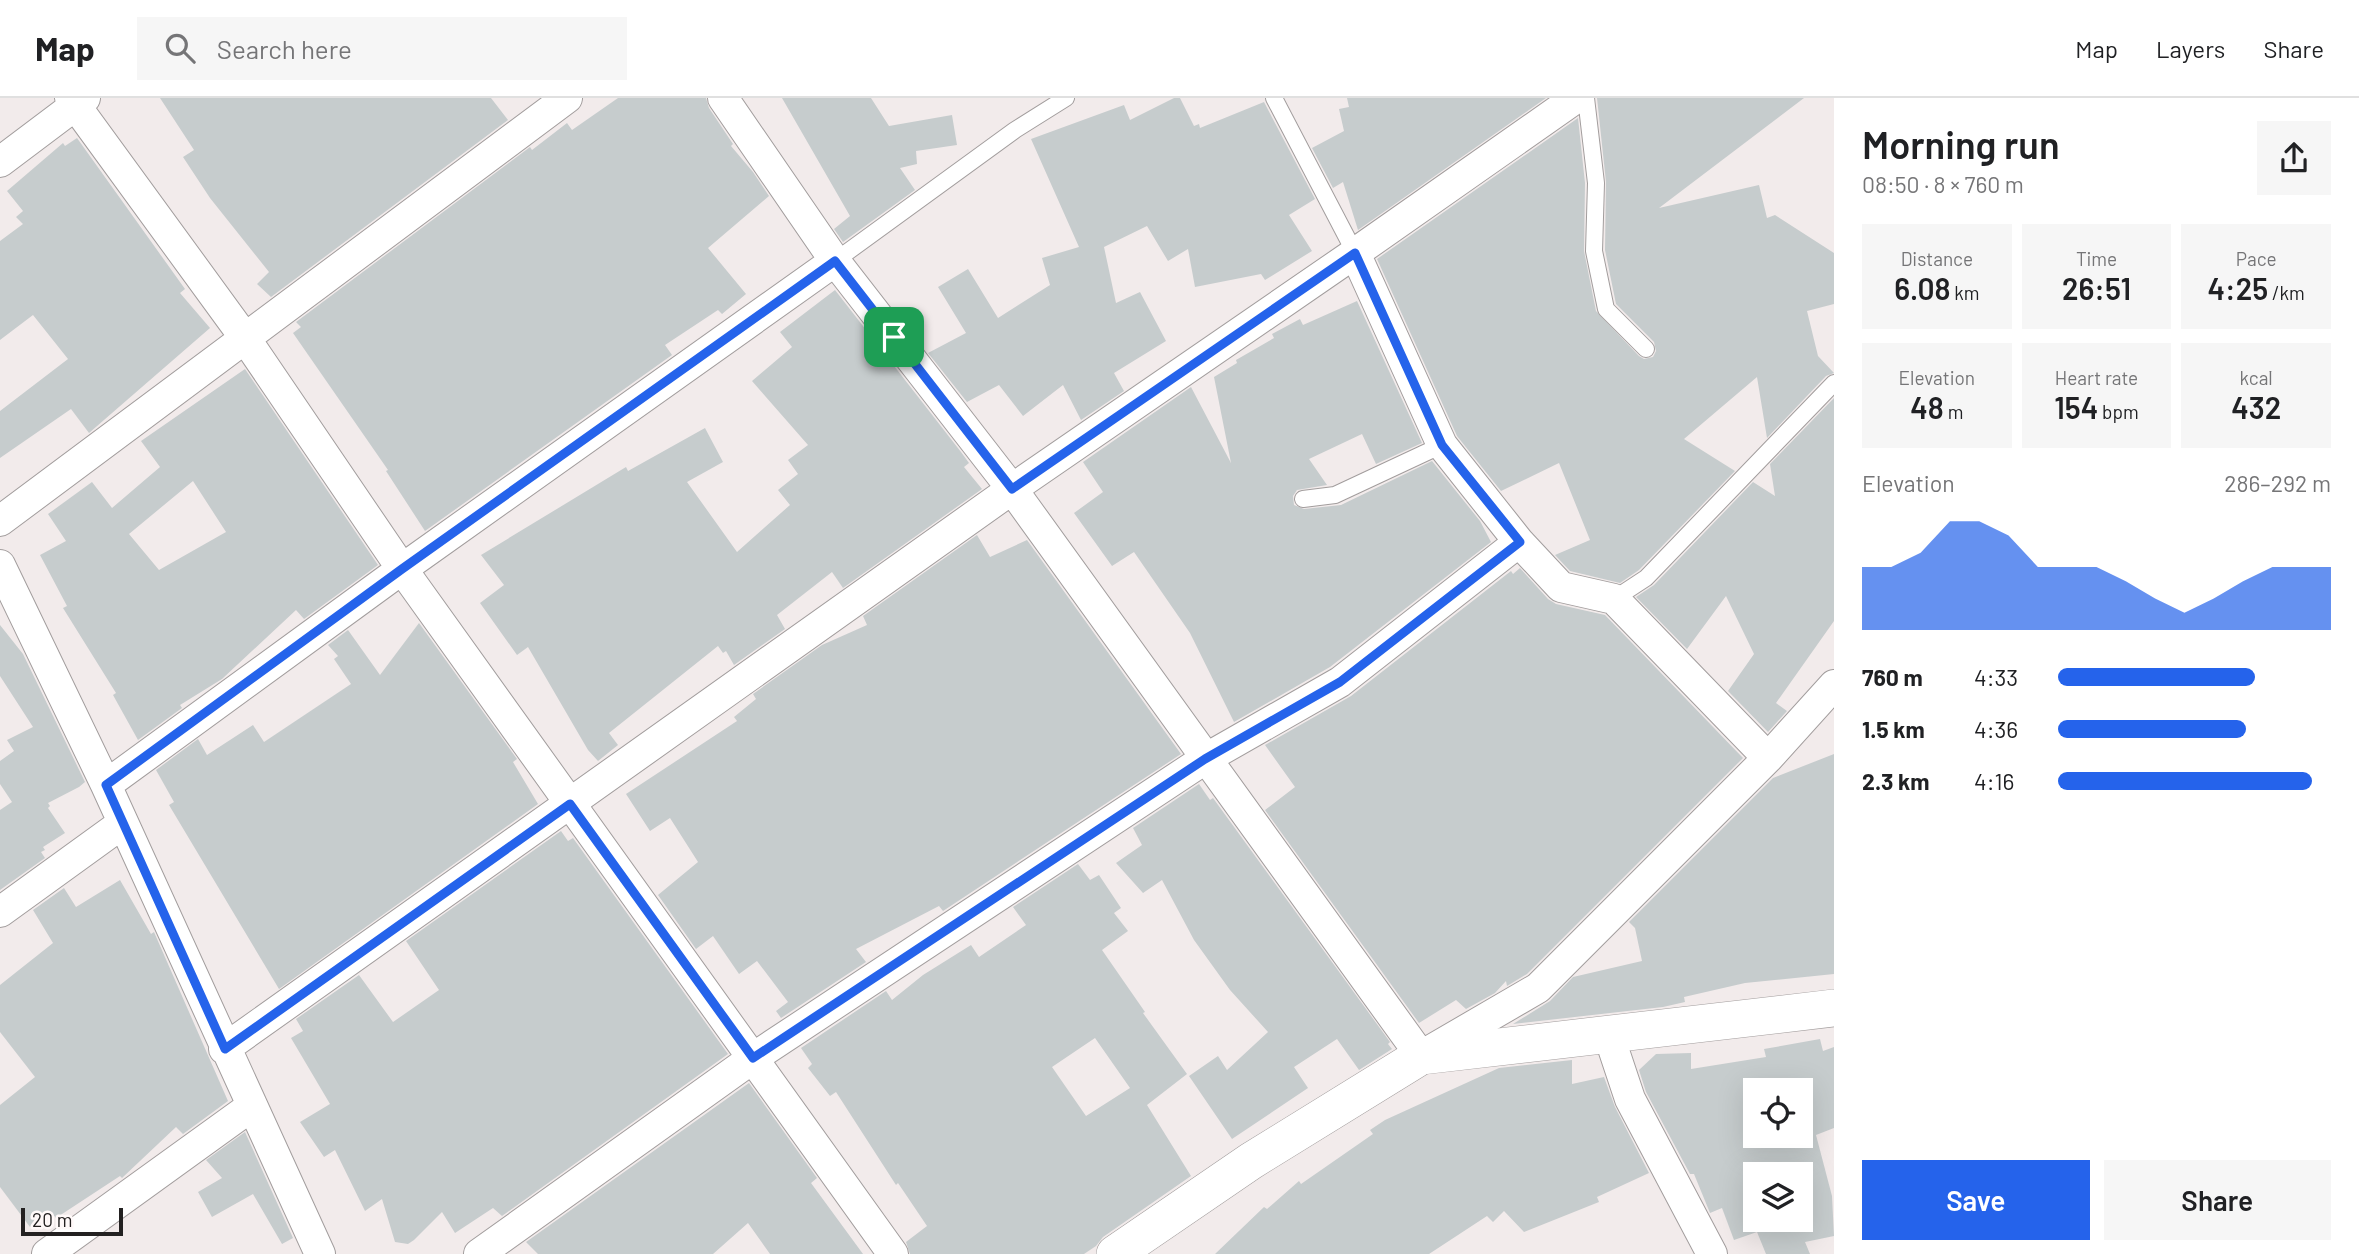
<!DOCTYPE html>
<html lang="en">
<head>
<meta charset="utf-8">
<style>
	:root { --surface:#fff; --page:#f6f6f6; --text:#202124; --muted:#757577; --line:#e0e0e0; --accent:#2563eb }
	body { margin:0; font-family:Barlow,sans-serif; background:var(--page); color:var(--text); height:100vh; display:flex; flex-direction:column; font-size:26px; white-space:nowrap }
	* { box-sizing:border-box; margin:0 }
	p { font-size:23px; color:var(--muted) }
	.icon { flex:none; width:38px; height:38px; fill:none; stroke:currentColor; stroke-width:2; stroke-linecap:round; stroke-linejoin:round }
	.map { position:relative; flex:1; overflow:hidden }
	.side { display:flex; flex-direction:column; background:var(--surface); width:525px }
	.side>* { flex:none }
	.controls { position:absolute; left:1743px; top:980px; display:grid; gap:14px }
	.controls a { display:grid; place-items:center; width:70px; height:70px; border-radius:0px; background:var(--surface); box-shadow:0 7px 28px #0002; font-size:35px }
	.scale { position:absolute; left:21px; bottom:18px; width:102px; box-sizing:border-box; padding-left:7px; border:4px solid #232121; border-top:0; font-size:19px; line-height:24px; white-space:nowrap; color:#232121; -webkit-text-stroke:5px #fff9f9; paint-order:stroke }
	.pin { position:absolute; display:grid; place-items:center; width:60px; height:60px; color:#fff; margin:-30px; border-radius:14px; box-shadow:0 4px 10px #0006 }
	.round { display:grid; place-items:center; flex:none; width:74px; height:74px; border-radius:0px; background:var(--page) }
	.head { display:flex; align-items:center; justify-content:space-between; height:119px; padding:0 28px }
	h1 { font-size:38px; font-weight:600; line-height:52px }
	.stats { display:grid; grid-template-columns:repeat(3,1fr); gap:10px; height:119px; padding:7px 28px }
	.stats div { display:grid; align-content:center; border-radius:0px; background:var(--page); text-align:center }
	.stats b { font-size:30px; font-weight:600 }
	.stats small { font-size:19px; font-weight:400 }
	.stats p { font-size:19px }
	.chart { height:196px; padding:14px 28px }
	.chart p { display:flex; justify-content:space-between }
	.chart svg { width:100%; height:126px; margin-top:7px; fill:var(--accent); opacity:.7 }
	.action { display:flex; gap:14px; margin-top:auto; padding:14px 28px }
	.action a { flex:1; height:80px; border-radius:0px; background:var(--accent); color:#fff; font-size:28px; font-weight:600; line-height:80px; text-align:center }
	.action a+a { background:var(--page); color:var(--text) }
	ul { padding:0 28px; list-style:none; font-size:23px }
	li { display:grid; grid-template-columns:112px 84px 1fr; align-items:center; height:52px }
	li i { height:18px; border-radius:9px; background:var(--accent) }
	header { display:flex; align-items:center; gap:42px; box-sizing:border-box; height:98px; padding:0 35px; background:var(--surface); border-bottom:2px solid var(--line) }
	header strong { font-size:33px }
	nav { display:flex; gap:38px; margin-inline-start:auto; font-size:24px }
	.search { width:490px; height:63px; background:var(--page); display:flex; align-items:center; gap:18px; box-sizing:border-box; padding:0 24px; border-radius:0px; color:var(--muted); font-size:26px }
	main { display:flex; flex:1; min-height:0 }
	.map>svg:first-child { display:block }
	.building { fill:#c6cccd; fill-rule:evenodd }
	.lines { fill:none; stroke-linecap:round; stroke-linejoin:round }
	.service-casing { stroke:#a29d9d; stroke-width:18 }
	.minor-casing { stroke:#a29d9d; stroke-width:32 }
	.tertiary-casing { stroke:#a29d9d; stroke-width:38 }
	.service { stroke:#fff; stroke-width:16 }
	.minor { stroke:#fff; stroke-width:30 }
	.tertiary { stroke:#fff; stroke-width:37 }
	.route-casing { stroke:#fff; stroke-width:14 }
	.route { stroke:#2563eb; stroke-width:9 }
</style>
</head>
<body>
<header>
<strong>Map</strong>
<div class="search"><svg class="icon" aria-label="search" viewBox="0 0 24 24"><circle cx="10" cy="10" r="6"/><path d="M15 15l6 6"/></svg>Search here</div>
<nav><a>Map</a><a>Layers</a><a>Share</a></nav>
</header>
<main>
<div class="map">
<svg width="1834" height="1156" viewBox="0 0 1834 1156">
	<rect width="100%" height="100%" fill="#f2ebeb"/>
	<!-- building -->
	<path class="building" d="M160,0H491L508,22L271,199L257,186L269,174L210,100L183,59L194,52Z
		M618,0H706L709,10L733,46L731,48L753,74L769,98L708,150L746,196L722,216L718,212L665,247L672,257L425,433L386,373L388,372L293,235L301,229L296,224L530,49L532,52L567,25L572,32Z
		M782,0H871L889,28L952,17L957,47L916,53L917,66L900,70L915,92L843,144L834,131L850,118Z
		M1174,0H1180L1194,28L1199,26L1200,30L1264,4L1315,101L1289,117L1312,153L1265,182L1261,176L1195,189L1188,151L1168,163L1147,128L1104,149L1116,205L1140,194L1166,243L1114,275L1124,293L1081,322L1063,287L1023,318L999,287L967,304L928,255L966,235L938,189L968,171L998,220L1050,187L1042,160L1079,149L1031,41L1124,7L1130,22Z
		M1347,0H1546L1358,132L1343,84L1333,90L1312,50L1344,33L1339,11L1349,9Z
		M1597,0H1804L1659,110L1759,87L1767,120L1775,117L1834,155V206L1807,213L1818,258L1834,275L1826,278L1767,340L1757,279L1684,341L1735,373L1639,472L1620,485L1570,473L1555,457L1590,442L1559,365L1501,393L1457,338L1377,161L1578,20L1585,85L1584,153L1596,213L1639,258L1644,261L1653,259L1656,253L1654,244L1616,206L1605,152L1606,84Z
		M77,40L185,191L180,195L210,230L89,335L71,311L0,360V313L68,261L33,217L0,242V143L23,126L16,119L23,113L7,93L63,45L65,48Z
		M835,192L961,354L969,365L964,369L982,391L843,490L832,474L777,517L785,531L734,567L726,553L723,555L718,548L609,635L618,647L598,663L588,652L528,549L517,557L480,505L504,487L481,457L626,369L628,373L705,330L723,364L687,384L737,454L790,407L778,392L798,376L788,362L808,347L752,283L792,249L780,234Z
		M1357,203L1422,345L1376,366L1362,336L1309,361L1327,387L1297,392L1293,398L1294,407L1304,411L1341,407L1432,363L1480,423L1491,444L1330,569L1234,624L1190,535L1134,454L1112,468L1074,415L1103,394L1083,364L1191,289L1231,365L1214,279L1237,265L1236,262L1274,240L1272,236L1300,221L1303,227Z
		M245,271L378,467L304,521L296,512L222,581L180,607L182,610L138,642L113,597L116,595L63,510L67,508L40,457L66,443L48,416L92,384L112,410L160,369L141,343ZM193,383L226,434L159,472L129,436Z
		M1834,300V523L1776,605L1787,613L1768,634L1728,593L1754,556L1726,498L1687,551L1636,499L1654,487L1753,384L1775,398L1770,366Z
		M977,437L990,459L1027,442L1181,656L943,813L939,808L856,851L866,864L781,920L776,913L788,904L757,863L739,876L713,838L696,851L658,797L698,764L670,720L650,733L626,696L737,623L734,619L756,601L753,596L822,547L867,527L863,518Z
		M1520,470L1548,501L1556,506L1605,517L1743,660L1527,876L1507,888L1506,883L1495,895L1466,911L1456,902L1419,925L1265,712L1295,689L1265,647L1351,598L1511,473L1513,476Z
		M419,525L517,661L513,664L538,706L279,891L169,707L174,704L156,672L198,641L207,657L253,627L264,644L351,586L334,561L338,558L328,547L348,532L380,577Z
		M0,527L23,556L85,684L79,689L48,705L50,708L48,710L65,735L43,749L45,752L41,754L45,760L0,792V712L12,704L0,686V663L14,653L7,642L33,629L0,578Z
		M1834,656V876L1745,885L1684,899L1685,904L1663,909L1513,926L1550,903L1573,879L1642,863L1635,830L1629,824L1773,680Z
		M1199,686L1210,702L1213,700L1390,944L1388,946L1392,951L1359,972L1337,941L1294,969L1308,990L1232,1041L1189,978L1218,958L1227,972L1268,934L1230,892L1194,842L1162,782L1143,795L1116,765L1142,747L1133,730Z
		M561,733L568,743L573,740L728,956L502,1118L493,1110L455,1135L442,1114L414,1142L408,1146L395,1144L382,1101L365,1113L335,1052L324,1059L300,1024L330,1006L291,940L303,933L296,921L359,877L393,924L439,892L406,843Z
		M1078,766L1090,782L1099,777L1121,810L1114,815L1128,833L1102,852L1145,914L1143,915L1187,976L1147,1007L1191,1078L1103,1139L1096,1148L1084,1156H910L906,1144L927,1128L898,1085L896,1087L836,994L830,998L808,970L812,966L801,950L886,893L892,902L923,877L971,847L979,859L1026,827L1013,809ZM1095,940L1130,990L1086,1018L1052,969Z
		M120,782L151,836L154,834L228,1003L183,1036L176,1029L122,1080L120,1078L56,1120L51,1114L30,1129L0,1089V1007L35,979L0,934V887L53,845L33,812L64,790L76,809Z
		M1820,941L1823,953L1834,949V1030L1816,1037L1832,1098L1834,1138L1805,1144L1810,1156H1766L1757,1134L1734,1142L1722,1110L1710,1115L1694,1076H1690L1646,994L1639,972L1656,956L1691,955V971L1766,959L1764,951ZM1755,992H1801V1038H1755ZM1755,1076H1801V1122H1755Z
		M1572,962V986L1604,979L1615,1009L1649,1075L1597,1099L1599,1104L1524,1134L1504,1113L1493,1124L1487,1118L1429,1156H1215L1264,1109L1267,1111L1299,1083L1301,1086L1373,1036L1370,1032L1385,1022L1499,970Z
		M749,985L817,1080L811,1085L863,1156H770L748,1125L713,1156H538L526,1144Z
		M245,1034L293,1140L282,1146L253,1096L212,1119L198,1094L222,1080L206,1062Z"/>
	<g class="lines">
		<defs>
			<path id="service" d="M1274,0L1355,155
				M1586,0L1596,85L1594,153L1606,211L1646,251
				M835,163L1015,32L1066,0
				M1303,401L1335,397L1442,347
				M1614,501L1646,480L1834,285"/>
			<path id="minor" d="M70,0L245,240L402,471L893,1156
				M723,0L835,163L1012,391L1421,958L1538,890L1768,660L1834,587
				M0,64L85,0
				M1355,155L1442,347L1519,444L1561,489L1614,501L1768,660
				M0,423L567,0
				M0,467L106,687L320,1156
				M106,687L402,471L835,163
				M0,814L123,725
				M1609,938L1630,1001L1712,1156
				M224,951L1012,391L1355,155L1576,0
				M47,1156L252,1008
				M479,1156L753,960L1205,661L1340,584L1519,444"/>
			<path id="tertiary" d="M1115,1156L1251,1063L1421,958L1834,910"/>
		</defs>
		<!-- service casing -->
		<use href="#service" class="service-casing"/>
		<!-- minor casing -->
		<use href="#minor" class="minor-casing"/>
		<!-- tertiary casing -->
		<use href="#tertiary" class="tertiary-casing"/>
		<!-- service -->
		<use href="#service" class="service"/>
		<!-- minor -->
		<use href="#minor" class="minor"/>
		<!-- tertiary -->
		<use href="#tertiary" class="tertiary"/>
	</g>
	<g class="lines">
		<defs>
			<path id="route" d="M1355,155L1442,347L1520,444L1340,584L1205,661L753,960L570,706L225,951L106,687L402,471L835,163L1012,391Z"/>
		</defs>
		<!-- route casing -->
		<use href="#route" class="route-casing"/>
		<!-- route -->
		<use href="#route" class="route"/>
	</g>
</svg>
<div class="controls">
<a><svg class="icon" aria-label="locate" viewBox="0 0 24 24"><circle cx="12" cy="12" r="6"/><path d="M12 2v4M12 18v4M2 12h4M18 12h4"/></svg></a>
<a><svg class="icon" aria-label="layers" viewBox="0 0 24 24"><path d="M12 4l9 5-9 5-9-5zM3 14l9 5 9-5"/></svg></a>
</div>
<div class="scale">20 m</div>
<div class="pin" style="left:894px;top:239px;background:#1e9e55"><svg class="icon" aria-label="arrive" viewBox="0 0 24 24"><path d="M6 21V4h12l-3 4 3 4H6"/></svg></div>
</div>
<section class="side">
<div class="head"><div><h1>Morning run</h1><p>08:50 · 8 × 760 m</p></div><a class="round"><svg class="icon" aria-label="share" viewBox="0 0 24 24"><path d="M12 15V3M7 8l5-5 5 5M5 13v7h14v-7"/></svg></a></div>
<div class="stats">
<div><p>Distance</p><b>6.08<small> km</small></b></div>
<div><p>Time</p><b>26:51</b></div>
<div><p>Pace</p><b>4:25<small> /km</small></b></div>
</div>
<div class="stats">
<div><p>Elevation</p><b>48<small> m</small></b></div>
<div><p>Heart rate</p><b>154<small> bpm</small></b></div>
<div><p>kcal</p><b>432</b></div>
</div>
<div class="chart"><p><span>Elevation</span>286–292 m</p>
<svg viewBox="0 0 160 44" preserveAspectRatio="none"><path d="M0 44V22L10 22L20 17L30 6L40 6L50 11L60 22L70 22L80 22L90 27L100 33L110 38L120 33L130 27L140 22L150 22L160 22V44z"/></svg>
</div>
<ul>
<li><b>760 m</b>4:33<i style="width:72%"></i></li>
<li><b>1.5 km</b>4:36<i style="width:69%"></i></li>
<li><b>2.3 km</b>4:16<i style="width:93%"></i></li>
</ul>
<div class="action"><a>Save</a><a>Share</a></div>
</section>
</main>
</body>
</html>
